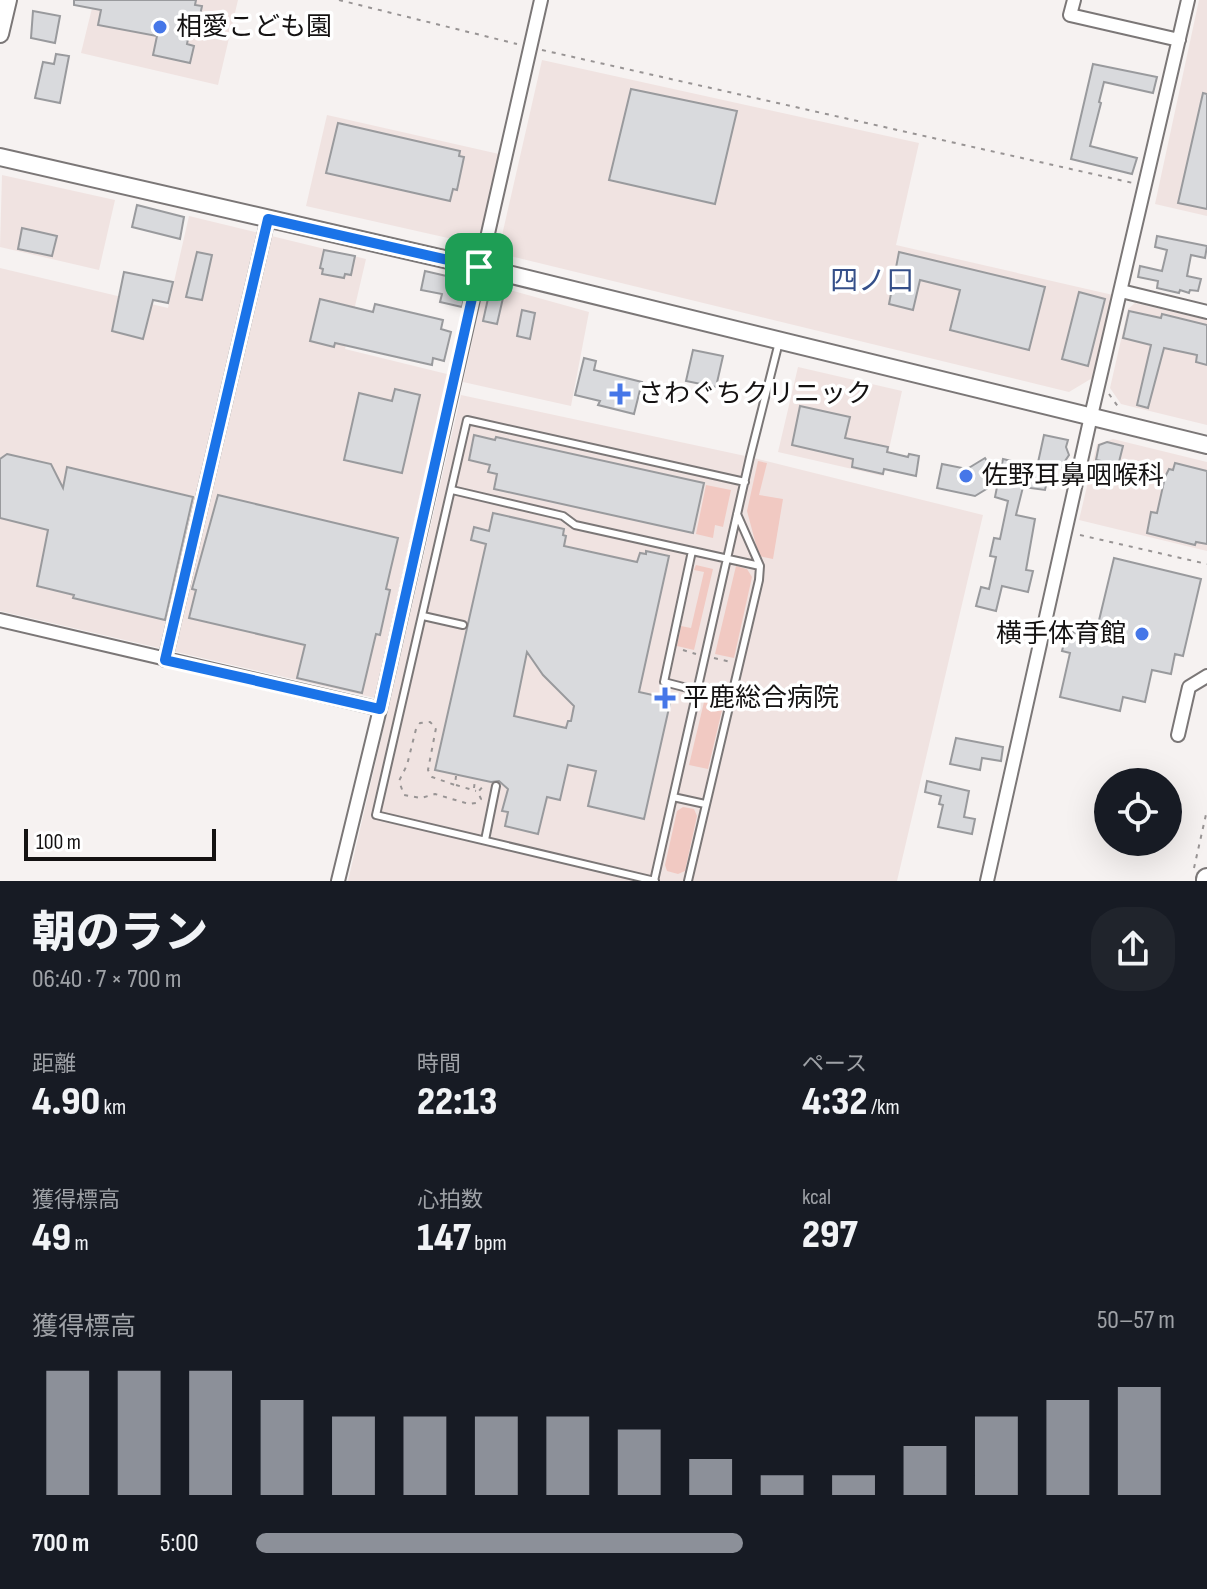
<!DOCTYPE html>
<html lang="ja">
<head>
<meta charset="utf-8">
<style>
	:root { --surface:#171b24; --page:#20242c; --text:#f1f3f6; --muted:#9ea1a6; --accent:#8c9099 }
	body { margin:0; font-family:"Sofia Sans Condensed","Noto Sans JP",sans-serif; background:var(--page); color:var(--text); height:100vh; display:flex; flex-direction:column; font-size:30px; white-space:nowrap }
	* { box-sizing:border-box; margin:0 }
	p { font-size:26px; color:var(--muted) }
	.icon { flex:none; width:44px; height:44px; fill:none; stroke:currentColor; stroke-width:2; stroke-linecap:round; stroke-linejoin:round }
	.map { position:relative; height:881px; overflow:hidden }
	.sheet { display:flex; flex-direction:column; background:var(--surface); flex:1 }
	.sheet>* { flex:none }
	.tools { position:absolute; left:1094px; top:768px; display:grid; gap:16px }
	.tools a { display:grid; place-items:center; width:88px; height:88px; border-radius:50%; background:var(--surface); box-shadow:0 8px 32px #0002; font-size:40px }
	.scale { position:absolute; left:24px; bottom:20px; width:192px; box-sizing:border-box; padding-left:8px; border:4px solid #141212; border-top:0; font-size:22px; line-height:28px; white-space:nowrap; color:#141212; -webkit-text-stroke:6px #fff; paint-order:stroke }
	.pin { position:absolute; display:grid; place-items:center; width:68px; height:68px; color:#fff; margin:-34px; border-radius:16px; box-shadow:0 4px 12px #0006 }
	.round { display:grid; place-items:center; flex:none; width:84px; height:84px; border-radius:32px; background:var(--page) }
	.head { display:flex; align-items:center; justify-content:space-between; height:136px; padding:0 32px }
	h1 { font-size:44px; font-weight:800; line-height:60px }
	.stats { display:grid; grid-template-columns:repeat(3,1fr); gap:12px; height:136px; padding:8px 32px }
	.stats div { display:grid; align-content:center }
	.stats b { font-size:40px; font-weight:800 }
	.stats small { font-size:22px; font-weight:400 }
	.stats p { font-size:22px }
	.chart { height:224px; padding:16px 32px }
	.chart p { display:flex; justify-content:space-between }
	.chart svg { width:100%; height:144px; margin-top:8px; stroke:var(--accent); stroke-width:6 }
	ul { padding:0 32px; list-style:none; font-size:26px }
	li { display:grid; grid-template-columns:128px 96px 1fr; align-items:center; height:60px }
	li i { height:20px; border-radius:10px; background:var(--accent) }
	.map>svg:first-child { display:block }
	.built { fill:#f0e3e1 }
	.green { fill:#f1c9c2 }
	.building { fill:#d9dadd; stroke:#999a9d; stroke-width:2; fill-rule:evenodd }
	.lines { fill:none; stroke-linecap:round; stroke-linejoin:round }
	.service-casing { stroke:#7b7777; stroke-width:10 }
	.minor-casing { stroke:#7b7777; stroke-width:16 }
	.tertiary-casing { stroke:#7b7777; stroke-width:20 }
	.primary-casing { stroke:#7b7777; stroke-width:24 }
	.path { stroke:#989494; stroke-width:2; stroke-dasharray:4 6; stroke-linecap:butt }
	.service { stroke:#fff; stroke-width:6 }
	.minor { stroke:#fff; stroke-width:12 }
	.tertiary { stroke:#fff; stroke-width:16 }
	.primary { stroke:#fff; stroke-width:20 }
	.route-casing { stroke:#fff; stroke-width:16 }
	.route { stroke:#1a73e8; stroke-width:10 }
	.poi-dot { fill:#4677e8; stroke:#fff; stroke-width:3 }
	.labels { text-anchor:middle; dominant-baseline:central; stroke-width:7; stroke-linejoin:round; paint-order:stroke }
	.poi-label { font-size:26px; fill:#141212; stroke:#fff; text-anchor:start }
	.neighbourhood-label { font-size:28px; fill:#354f89; stroke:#fff }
</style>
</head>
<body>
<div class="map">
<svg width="1207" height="881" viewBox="0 0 1207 881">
	<rect width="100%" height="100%" fill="#f6f2f1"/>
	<!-- built -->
	<path class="built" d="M94,0H238L218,85L81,53Z
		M1199,0H1207V216L1155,204Z
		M542,60L919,143L896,245L1113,295L1094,377L1069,392L498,253Z
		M327,115L499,154L479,245L306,206Z
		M2,175L115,200L99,270L0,247Z
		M189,216L366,259L345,349L451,375L375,698L0,611V268L168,308Z
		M485,283L589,312L571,406L463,382Z
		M1135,303L1207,320V425L1121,404L1110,388L1128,309Z
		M798,367L902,391L883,476L778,452Z
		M461,395L750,457L983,515L897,881H348Z
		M1113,439L1207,462V551L1079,520L1097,444Z"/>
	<!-- green -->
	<path class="green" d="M758,461L767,463L759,495L783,499L773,559L759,556L747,511Z
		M706,485L731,490L723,527L715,525L713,538L696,534Z
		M696,565L713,569L694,650L677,646L681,626L691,628L704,572L694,570Z
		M736,566L747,569L752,577L734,658L715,654Z
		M704,702L723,706L708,769L689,765Z
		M683,807L694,809L697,816L685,871L678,874L667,871L665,865L677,811Z"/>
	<!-- building -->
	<path class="building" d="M74,0H196L195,5L202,6L198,25L191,24L187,44L194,46L190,63L153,55L157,36L98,25L101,10L74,5Z
		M33,11L60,16L55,43L31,38Z
		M56,54L69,56L60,103L35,98L43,62L54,64Z
		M1093,64L1157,77L1153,93L1104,82L1099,102L1101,103L1090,146L1137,158L1132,174L1071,159Z
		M631,89L737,111L715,204L609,180Z
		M1203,93L1207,94V209L1178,203Z
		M338,123L460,151L459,156L464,157L457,190L453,189L450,201L326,173Z
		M137,205L184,217L180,239L132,227Z
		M22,228L57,236L52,256L18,249Z
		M1157,236L1207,246L1205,258L1191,255L1187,276L1201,279L1198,291L1190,290L1189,293L1180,290L1179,293L1157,288L1158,281L1138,277L1140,266L1162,271L1167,250L1155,247Z
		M324,250L355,256L351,275L345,274L344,278L322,274L323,269L320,268Z
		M197,252L212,255L202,300L186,297Z
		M899,252L1045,287L1029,350L950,330L960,290L920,280L913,310L889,304Z
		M425,271L468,281L462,307L440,302L442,294L421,290Z
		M124,272L173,282L168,303L153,300L143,339L112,331Z
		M1079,292L1105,299L1088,366L1062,359Z
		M489,294L503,298L497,324L483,321Z
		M320,299L373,312L375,304L443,320L441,329L451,332L444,361L433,358L432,365L335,343L334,347L310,341Z
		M522,310L535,313L530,339L517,336Z
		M1129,311L1161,318L1162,314L1207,325V365L1196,362L1197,355L1164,348L1148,408L1137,405L1151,345L1123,338Z
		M693,350L723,356L716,387L686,381Z
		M584,358L596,361L594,370L642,382L634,414L598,405L600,401L575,395Z
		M395,389L420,395L402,473L344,460L359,393L392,401Z
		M800,406L850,417L845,438L888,447L887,452L908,457L909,454L919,456L916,476L884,469L883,474L852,467L853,459L792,445Z
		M474,435L495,440L496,437L704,483L693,533L494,489L497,474L488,472L490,465L469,460Z
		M1044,435L1068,440L1066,447L1069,455L1061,467L1051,464L1045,490L1023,487L1016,515L1035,519L1026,570L1033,571L1028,592L1002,586L996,611L976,606L981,587L989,589L996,557L990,556L994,538L1000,539L1008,501L995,497L998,482L975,496L937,488L942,464L967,469L985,458L999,479L1003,459L1037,467Z
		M1107,442L1123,446L1117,470L1104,467L1106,462L1096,460L1099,445Z
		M7,454L51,464L63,488L67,467L193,497L165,620L73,598L74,595L37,586L48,530L0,518V459Z
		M1175,463L1207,471V544L1196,542L1195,545L1147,533L1151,512L1157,513L1165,477L1169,469L1173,470Z
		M218,495L398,538L386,589L390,590L380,635L376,634L362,693L297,678L305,645L189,618L196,590L192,589Z
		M493,513L564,529L563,535L566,536L564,546L637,562L640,553L646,554V551L669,556L639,692L671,699L644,819L588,806L596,771L568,765L560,800L547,797L538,834L505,826L508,812L502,811L508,789L499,781L491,782L435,770L486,544L471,540L474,527L489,531ZM527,652L543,675L574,706L571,721H568L566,728L514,716Z
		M1114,558L1201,579L1183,656L1175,654L1171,674L1152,670L1145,702L1123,697L1120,711L1060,697L1070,653L1062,651L1067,631L1095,637Z
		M956,738L1003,747L1001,761L982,758L980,770L950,764Z
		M927,781L969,791L964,817L975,819L972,834L938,827L943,805L939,804L941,796L925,792Z"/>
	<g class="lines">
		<defs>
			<path id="service" d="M452,490L563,516L575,525L760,566
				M692,551L664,682L730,699
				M423,616L463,625
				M673,797L705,804
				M485,840L496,786
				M654,881L750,457L779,342
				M655,881L376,815L467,420L745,482
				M688,881L759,580L760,566L737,514"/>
			<path id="minor" d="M1074,0L1070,15L1179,40
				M1121,291L1207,312
				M0,620L380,709
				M165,660L268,219
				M1178,735L1189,687L1207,676
				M338,881L380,709L541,0
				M987,881L1091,416L1188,0"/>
			<path id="tertiary" d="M0,34L8,0
				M0,157L479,267L1207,445"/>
			<path id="primary" d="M1207,881V879"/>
		</defs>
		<!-- service casing -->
		<use href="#service" class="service-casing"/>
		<!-- minor casing -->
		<use href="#minor" class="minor-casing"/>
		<!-- tertiary casing -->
		<use href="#tertiary" class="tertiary-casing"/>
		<!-- primary casing -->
		<use href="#primary" class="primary-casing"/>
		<!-- path -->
		<path class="path" d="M339,0L517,44
			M542,50L1133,183
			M1109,394L1119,408
			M1080,535L1207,564
			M683,650L696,654
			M714,658L731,662
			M456,776L455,785L432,777L428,770L436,728L430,722L420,723L416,729L407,765L399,781L404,795L421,798L435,794L469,804L476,803L481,799L478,792L485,784
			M456,785L476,791
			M474,788L475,780
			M1194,868L1207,810"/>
		<!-- service -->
		<use href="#service" class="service"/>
		<!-- minor -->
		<use href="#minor" class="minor"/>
		<!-- tertiary -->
		<use href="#tertiary" class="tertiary"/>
		<!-- primary -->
		<use href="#primary" class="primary"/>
	</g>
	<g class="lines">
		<defs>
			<path id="route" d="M268,219L479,267L380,709L165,660Z"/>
		</defs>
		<!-- route casing -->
		<use href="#route" class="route-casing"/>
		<!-- route -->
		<use href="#route" class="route"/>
	</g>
	<!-- markers -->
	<g class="poi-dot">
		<circle cx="160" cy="27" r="8"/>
		<path d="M616 382h8v8h8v8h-8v8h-8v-8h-8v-8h8z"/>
		<circle cx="966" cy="476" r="8"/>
		<circle cx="1142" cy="634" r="8"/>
		<path d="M661 686h8v8h8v8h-8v8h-8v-8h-8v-8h8z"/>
	</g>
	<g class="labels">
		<!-- poi labels -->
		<g class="poi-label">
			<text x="176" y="27">相愛こども園</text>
			<text x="638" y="394">さわぐちクリニック</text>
			<text x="982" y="476">佐野耳鼻咽喉科</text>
			<text x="1126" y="634" text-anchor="end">横手体育館</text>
			<text x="683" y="698">平鹿総合病院</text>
		</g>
		<!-- neighbourhood labels -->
		<g class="neighbourhood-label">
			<text x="872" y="281">四ノ口</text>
		</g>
	</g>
</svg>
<div class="tools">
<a><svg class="icon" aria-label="locate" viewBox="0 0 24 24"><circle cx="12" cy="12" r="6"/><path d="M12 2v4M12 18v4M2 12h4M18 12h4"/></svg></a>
</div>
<div class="scale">100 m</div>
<div class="pin" style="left:479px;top:267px;background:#1e9e55"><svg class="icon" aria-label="arrive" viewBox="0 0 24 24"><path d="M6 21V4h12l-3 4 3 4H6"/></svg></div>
</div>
<section class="sheet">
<div class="head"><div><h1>朝のラン</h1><p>06:40 · 7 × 700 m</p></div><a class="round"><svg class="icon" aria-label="share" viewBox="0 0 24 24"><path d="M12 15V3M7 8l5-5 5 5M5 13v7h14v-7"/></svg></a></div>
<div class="stats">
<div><p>距離</p><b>4.90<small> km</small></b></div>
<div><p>時間</p><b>22:13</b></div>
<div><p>ペース</p><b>4:32<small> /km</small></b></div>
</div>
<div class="stats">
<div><p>獲得標高</p><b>49<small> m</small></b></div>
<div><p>心拍数</p><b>147<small> bpm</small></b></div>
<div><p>kcal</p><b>297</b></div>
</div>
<div class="chart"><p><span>獲得標高</span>50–57 m</p>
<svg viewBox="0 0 160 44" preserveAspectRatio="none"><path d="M5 44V6M15 44V6M25 44V6M35 44V15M45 44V20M55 44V20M65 44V20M75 44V20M85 44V24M95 44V33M105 44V38M115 44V38M125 44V29M135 44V20M145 44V15M155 44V11"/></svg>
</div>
<ul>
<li><b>700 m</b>5:00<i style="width:53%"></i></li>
</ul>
</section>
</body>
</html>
